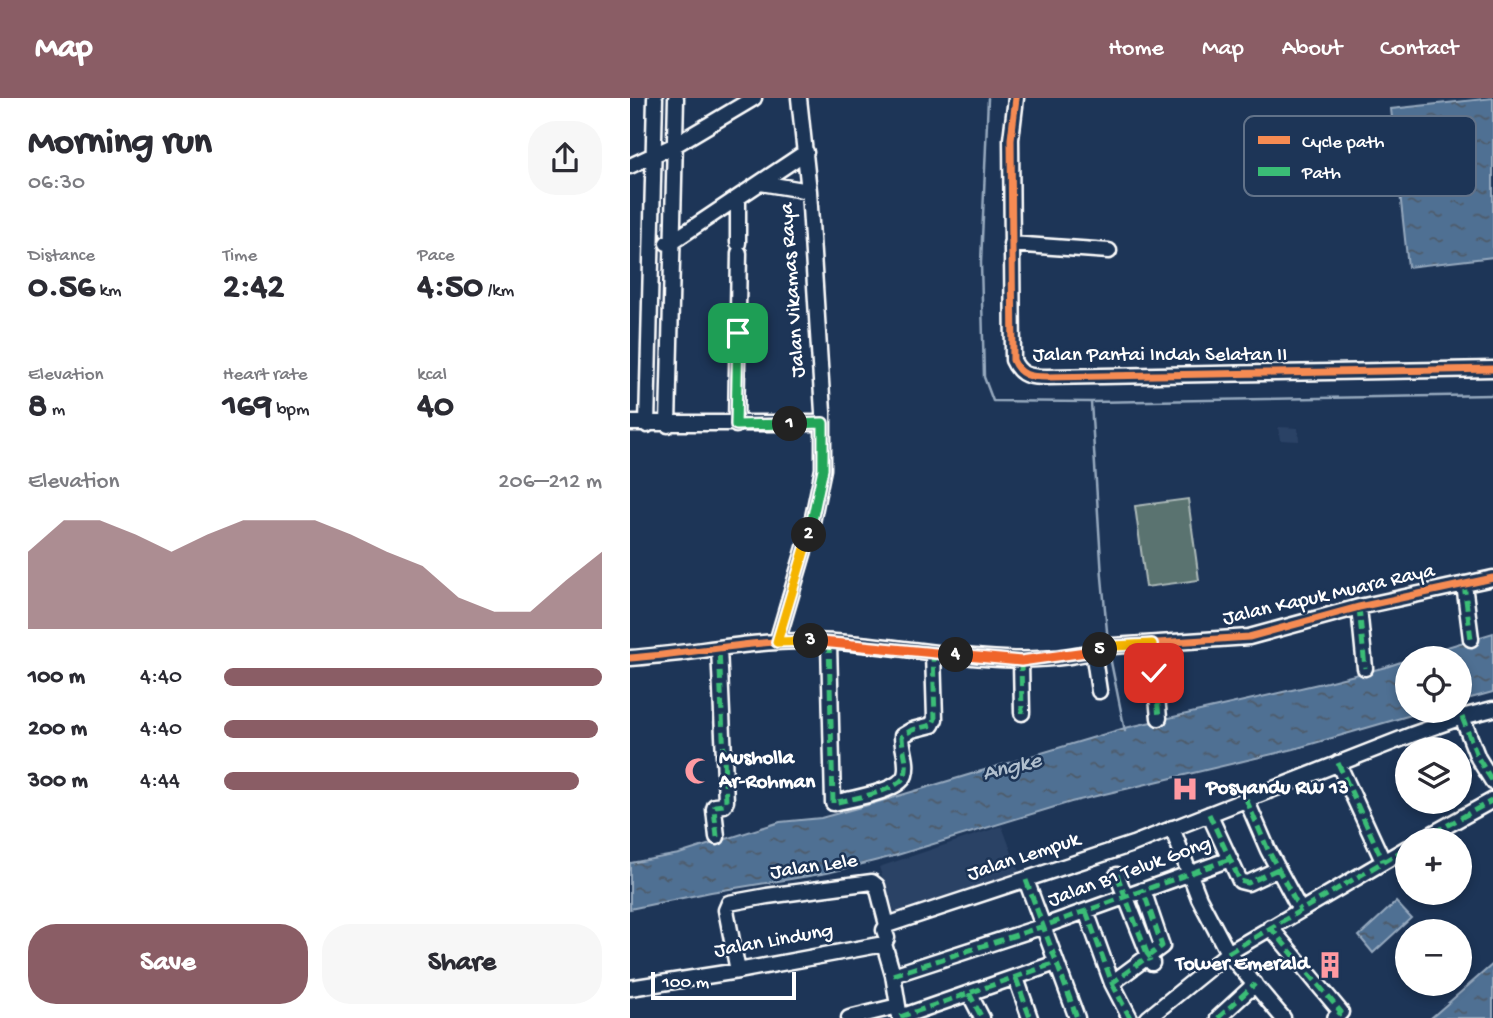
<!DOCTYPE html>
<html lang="en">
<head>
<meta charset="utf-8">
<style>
	:root { --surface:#fff; --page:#f7f7f7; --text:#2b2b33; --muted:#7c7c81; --accent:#8a5d65 }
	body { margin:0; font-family:"Gochi Hand",sans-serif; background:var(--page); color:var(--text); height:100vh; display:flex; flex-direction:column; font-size:26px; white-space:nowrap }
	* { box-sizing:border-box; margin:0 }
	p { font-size:23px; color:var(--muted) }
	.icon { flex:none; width:38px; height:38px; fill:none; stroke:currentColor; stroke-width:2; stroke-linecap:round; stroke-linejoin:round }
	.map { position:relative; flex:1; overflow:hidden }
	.details { display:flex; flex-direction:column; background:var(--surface); width:630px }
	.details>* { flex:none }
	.tools { position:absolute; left:765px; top:548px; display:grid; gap:14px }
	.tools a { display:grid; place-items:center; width:77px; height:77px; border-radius:50%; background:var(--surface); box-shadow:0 4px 10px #0003; font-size:35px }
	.scale { position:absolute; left:21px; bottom:18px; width:145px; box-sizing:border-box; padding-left:7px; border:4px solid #fff; border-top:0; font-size:19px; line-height:24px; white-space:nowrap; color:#fff; -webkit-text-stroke:5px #1d3557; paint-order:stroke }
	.pin { position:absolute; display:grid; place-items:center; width:60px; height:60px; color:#fff; margin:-30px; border-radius:14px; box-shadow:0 4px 10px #0006 }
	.km { position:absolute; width:35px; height:35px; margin:-18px; border-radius:50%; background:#222; color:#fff; font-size:19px; line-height:35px; text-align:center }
	.round { display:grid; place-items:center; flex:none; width:74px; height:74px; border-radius:28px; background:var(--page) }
	.head { display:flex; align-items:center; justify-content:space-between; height:119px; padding:0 28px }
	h1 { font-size:38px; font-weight:700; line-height:52px }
	.figures { display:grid; grid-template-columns:repeat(3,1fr); gap:10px; height:119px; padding:7px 28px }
	.figures div { display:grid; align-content:center }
	.figures b { font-size:35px; font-weight:700 }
	.figures small { font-size:19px; font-weight:400 }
	.figures p { font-size:19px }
	.chart { height:196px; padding:14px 28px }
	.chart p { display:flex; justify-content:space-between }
	.chart svg { width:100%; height:126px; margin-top:7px; fill:var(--accent); opacity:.7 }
	.action { display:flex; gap:14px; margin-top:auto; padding:14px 28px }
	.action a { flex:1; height:80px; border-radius:28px; background:var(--accent); color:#fff; font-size:28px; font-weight:700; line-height:80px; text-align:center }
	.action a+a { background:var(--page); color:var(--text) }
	ul { padding:0 28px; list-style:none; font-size:23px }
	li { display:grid; grid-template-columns:112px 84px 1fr; align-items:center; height:52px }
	li i { height:18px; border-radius:9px; background:var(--accent) }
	header { display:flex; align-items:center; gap:42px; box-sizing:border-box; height:98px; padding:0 35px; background:var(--accent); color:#fff }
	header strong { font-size:33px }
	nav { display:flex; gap:38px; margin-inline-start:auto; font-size:24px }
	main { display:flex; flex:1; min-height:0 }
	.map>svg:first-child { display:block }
	.built { fill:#2c4265 }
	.pitch { fill:#5a7370; stroke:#acb9b8; stroke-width:2 }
	.water { fill:url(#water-ripples); stroke:#96a9be; stroke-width:2 }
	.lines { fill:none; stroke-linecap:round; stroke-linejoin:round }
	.stream { stroke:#96a9be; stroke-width:2.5 }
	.minor-casing { stroke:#fff; stroke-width:19 }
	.minor { stroke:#1d3557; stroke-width:14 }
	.quiet { stroke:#3abd76; stroke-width:5; stroke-dasharray:10 5; stroke-linecap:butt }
	.cycleway-casing { stroke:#1d3557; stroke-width:11 }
	.cycleway { stroke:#f68b52; stroke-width:7 }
	.split-1-casing { stroke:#fff; stroke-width:14 }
	.split-2-casing { stroke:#fff; stroke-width:14 }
	.split-3-casing { stroke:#fff; stroke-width:14 }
	.split-4-casing { stroke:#fff; stroke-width:14 }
	.split-5-casing { stroke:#fff; stroke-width:14 }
	.split-6-casing { stroke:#fff; stroke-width:14 }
	.split-1 { stroke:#22a559; stroke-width:9 }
	.split-2 { stroke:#22a559; stroke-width:9 }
	.split-3 { stroke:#f5b400; stroke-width:9 }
	.split-4 { stroke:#f0652b; stroke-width:9 }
	.split-5 { stroke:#f0652b; stroke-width:9 }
	.split-6 { stroke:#f5b400; stroke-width:9 }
	.labels { text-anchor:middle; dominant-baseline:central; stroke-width:5; stroke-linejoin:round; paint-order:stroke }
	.street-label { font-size:21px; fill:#fff; stroke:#1d3557 }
	.poi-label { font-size:21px; font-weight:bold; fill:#fff; stroke:#1d3557; text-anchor:start }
	.water-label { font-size:23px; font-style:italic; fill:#b0bfce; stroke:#1d3557 }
	.key { fill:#1d3557; stroke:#617289; stroke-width:2 }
	.key-label { font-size:19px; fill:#fff }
</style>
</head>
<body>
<header>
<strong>Map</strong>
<nav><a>Home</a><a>Map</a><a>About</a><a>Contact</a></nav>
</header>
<main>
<section class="details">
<div class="head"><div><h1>Morning run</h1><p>06:30</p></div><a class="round"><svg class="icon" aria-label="share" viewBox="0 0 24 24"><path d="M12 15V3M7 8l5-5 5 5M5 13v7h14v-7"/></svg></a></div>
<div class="figures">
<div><p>Distance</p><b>0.56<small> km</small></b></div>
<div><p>Time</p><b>2:42</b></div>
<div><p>Pace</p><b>4:50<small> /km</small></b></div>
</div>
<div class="figures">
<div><p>Elevation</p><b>8<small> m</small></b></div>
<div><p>Heart rate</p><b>169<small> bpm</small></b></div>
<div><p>kcal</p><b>40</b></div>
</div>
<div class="chart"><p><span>Elevation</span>206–212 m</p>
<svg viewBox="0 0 160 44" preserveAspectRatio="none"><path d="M0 44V17L10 6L20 6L30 11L40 17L50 11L60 6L70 6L80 6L90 11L100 17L110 22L120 33L130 38L140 38L150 27L160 17V44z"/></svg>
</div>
<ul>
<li><b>100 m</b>4:40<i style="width:100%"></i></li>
<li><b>200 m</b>4:40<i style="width:99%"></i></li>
<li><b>300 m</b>4:44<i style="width:94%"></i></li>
</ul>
<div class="action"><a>Save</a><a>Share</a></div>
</section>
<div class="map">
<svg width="863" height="920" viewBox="0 0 863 920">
	<defs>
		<pattern id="water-ripples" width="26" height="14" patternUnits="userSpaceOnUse" patternTransform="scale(1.75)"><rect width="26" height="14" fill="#507093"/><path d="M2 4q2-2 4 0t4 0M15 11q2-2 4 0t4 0" fill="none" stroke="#4e5a68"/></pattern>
	</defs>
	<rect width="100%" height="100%" fill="#1d3557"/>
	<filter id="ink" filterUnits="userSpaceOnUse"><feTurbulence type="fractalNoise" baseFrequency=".0143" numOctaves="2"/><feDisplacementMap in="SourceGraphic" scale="14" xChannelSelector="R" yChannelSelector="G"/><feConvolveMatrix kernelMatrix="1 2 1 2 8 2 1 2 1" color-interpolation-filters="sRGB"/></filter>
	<g filter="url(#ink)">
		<!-- built -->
		<path class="built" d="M648,329L668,330L669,343L650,342Z
			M372,728L393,785L269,827L249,769Z"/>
		<!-- pitch -->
		<path class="pitch" d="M558,401L569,482L516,489L505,408Z"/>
		<!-- water -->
		<path class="water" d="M863,0V159L778,169L761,11Z
			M863,535V594L830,603V560H781Z
			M777,562V612L795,613L664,651L441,704L264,758L197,775L81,794L0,811V765L49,756L150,724L191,720L238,707L495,630L697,584L756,569Z
			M766,804L781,820L743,855L729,838Z
			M863,866V920H801Z"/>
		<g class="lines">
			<!-- stream -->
			<path class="stream" d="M358,0L351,165L354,279L363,303L461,304L472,479L478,544
				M461,304L863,297
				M479,554L495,633"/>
			<defs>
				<path id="minor" d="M386,0L381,41L383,262C390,278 400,279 417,279L863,271
					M0,68L45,47L124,0
					M131,85L179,93
					M108,100V145
					M37,145L43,143L176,54
					M381,146L479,153
					M0,325H193
					M17,327L25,0
					M38,327L46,0
					M106,327L109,155
					M834,486L841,541
					M729,509L735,570
					M147,544L181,429L193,371V314L179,93L169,0
					M199,545L203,705C219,701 269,694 275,677C279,664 272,651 272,638L282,632L302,627L305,621L303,555
					M522,546L529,620
					M463,553L469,593
					M0,560C59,556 117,543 176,543C279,543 382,581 483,548L619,539L729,509L863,480
					M391,563L392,615
					M832,619L848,660L863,684
					M708,665L753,763
					M616,701L638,752L670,812
					M579,716L610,783L618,785L648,771
					M542,730L569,800L598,855L653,920
					M87,739L84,711L85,708L94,707L96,703L89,550
					M791,742L863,702
					M487,777L522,865
					M396,782L447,920
					M456,813L482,885L532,848L513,792
					M257,827L503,746L781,637L832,619L863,611
					M640,829L711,914L705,920
					M108,873L96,812L99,805L137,798L242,784L247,788L257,827L254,832L257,840L254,846L263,877L270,920
					M263,877L414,828L600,761
					M386,880L400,920
					M482,885L500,920
					M0,890L108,873L254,846
					M339,895L352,920
					M270,919L426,865
					M219,920L268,908
					M518,920L598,855L777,750
					M588,920L625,886"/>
			</defs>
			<!-- minor casing -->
			<use href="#minor" class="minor-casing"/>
			<!-- minor -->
			<use href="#minor" class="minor"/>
			<!-- quiet -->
			<path class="quiet" d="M834,486L841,541
				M729,509L735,570
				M199,545L203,705C219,701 269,694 275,677C279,664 272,651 272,638L282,632L302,627L305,621L303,555
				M522,546L529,620
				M391,563L392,615
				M832,619L848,660L863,684
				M708,665L753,763
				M616,701L638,752L670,812
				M579,716L610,783L618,785L648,771
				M87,739L84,711L85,708L94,707L96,703L89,550
				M791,742L863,702
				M487,777L520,863
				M396,782L447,920
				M456,813L482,885L532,848L513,792
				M640,829L711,914L705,920
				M598,855L777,750
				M263,877L414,828L600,761
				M386,880L400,920
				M482,885L500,920
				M339,895L352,920
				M270,919L426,865
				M588,920L625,886"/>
			<defs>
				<path id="cycleway" d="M386,0L381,41L383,262C390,278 400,279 417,279L863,271
					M0,560C59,556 117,543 176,543C279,543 382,581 483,548L619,539L729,509L863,480"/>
			</defs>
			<!-- cycleway casing -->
			<use href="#cycleway" class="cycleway-casing"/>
			<!-- cycleway -->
			<use href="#cycleway" class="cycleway"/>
		</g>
	</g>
	<g class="lines" filter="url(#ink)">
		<defs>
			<path id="split-1" d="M108,235L106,327L160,326"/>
			<path id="split-2" d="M160,326L193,325V371L179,437"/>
			<path id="split-3" d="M179,437L147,544L181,543"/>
			<path id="split-4" d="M181,543L326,557"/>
			<path id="split-5" d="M326,557L391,563L470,552"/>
			<path id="split-6" d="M470,552L484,548L522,546L524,575"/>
		</defs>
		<!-- split-1 casing -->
		<use href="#split-1" class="split-1-casing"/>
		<!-- split-2 casing -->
		<use href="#split-2" class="split-2-casing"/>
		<!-- split-3 casing -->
		<use href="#split-3" class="split-3-casing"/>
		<!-- split-4 casing -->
		<use href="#split-4" class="split-4-casing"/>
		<!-- split-5 casing -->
		<use href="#split-5" class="split-5-casing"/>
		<!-- split-6 casing -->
		<use href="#split-6" class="split-6-casing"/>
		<!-- split-1 -->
		<use href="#split-1" class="split-1"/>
		<!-- split-2 -->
		<use href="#split-2" class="split-2"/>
		<!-- split-3 -->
		<use href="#split-3" class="split-3"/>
		<!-- split-4 -->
		<use href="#split-4" class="split-4"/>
		<!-- split-5 -->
		<use href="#split-5" class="split-5"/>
		<!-- split-6 -->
		<use href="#split-6" class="split-6"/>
	</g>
	<!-- icons -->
	<defs>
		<symbol id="mosque-bare" viewBox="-9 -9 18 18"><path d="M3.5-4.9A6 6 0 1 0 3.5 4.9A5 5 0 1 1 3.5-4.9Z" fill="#ff9aa2" stroke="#1d3557" stroke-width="2.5" paint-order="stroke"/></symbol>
		<symbol id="hospital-bare" viewBox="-9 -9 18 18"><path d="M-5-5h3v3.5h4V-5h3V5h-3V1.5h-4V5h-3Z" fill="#ff9aa2" stroke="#1d3557" stroke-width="2.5" paint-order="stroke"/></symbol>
		<symbol id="building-bare" viewBox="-9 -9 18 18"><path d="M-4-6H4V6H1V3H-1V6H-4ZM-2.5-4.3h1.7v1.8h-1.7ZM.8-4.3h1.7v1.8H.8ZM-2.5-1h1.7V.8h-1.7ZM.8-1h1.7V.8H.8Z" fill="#ff9aa2" stroke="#1d3557" stroke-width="2.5" paint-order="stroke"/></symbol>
	</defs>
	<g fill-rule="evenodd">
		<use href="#mosque-bare" x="49" y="654" width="38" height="38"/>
		<use href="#hospital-bare" x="536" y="672" width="38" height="38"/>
		<use href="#building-bare" x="681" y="848" width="38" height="38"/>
	</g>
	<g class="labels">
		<!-- street labels -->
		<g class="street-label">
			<text transform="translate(164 192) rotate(-94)">Jalan Vikamas Raya</text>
			<text x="530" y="258">Jalan Pantai Indah Selatan II</text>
			<text transform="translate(699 498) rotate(-13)">Jalan Kapuk Muara Raya</text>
			<text transform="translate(394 760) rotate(-18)">Jalan Lempuk</text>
			<text transform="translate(184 770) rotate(-8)">Jalan Lele</text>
			<text transform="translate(500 775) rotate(-20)">Jalan B1 Teluk Gong</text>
			<text transform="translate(144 844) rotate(-10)">Jalan Lindung</text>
		</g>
		<!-- poi labels -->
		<g class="poi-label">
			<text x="89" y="661">Musholla<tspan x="89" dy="24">Ar-Rohman</tspan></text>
			<text x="576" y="691">Posyandu RW 13</text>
			<text x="679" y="867" text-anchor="end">Tower Emerald</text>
		</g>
		<!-- water labels -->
		<g class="water-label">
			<text transform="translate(382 670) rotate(-14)">Angke</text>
		</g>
	</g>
	<!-- legend -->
	<rect x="614" y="18" width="232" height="80" rx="10" class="key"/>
	<rect x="628" y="38" width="32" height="8" fill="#f68b52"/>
	<rect x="628" y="69" width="32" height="9" fill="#3abd76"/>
	<g class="key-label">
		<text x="672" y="49">Cycle path</text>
		<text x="672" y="80">Path</text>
	</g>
</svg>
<div class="tools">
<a><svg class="icon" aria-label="locate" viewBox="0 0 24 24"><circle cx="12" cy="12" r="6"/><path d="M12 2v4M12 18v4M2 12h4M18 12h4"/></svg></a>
<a><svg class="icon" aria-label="layers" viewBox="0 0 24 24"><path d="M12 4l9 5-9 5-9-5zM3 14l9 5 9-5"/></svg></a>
<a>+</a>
<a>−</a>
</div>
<div class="scale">100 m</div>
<div class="pin" style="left:108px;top:235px;background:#1e9e55"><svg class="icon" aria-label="arrive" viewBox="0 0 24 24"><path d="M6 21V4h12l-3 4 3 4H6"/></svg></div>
<div class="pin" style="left:524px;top:575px;background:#d93025"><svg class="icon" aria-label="check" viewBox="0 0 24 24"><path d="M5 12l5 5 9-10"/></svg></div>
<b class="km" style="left:160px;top:326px">1</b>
<b class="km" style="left:179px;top:437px">2</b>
<b class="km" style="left:181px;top:543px">3</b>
<b class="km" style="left:326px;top:557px">4</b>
<b class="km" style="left:470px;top:552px">5</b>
</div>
</main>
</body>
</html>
